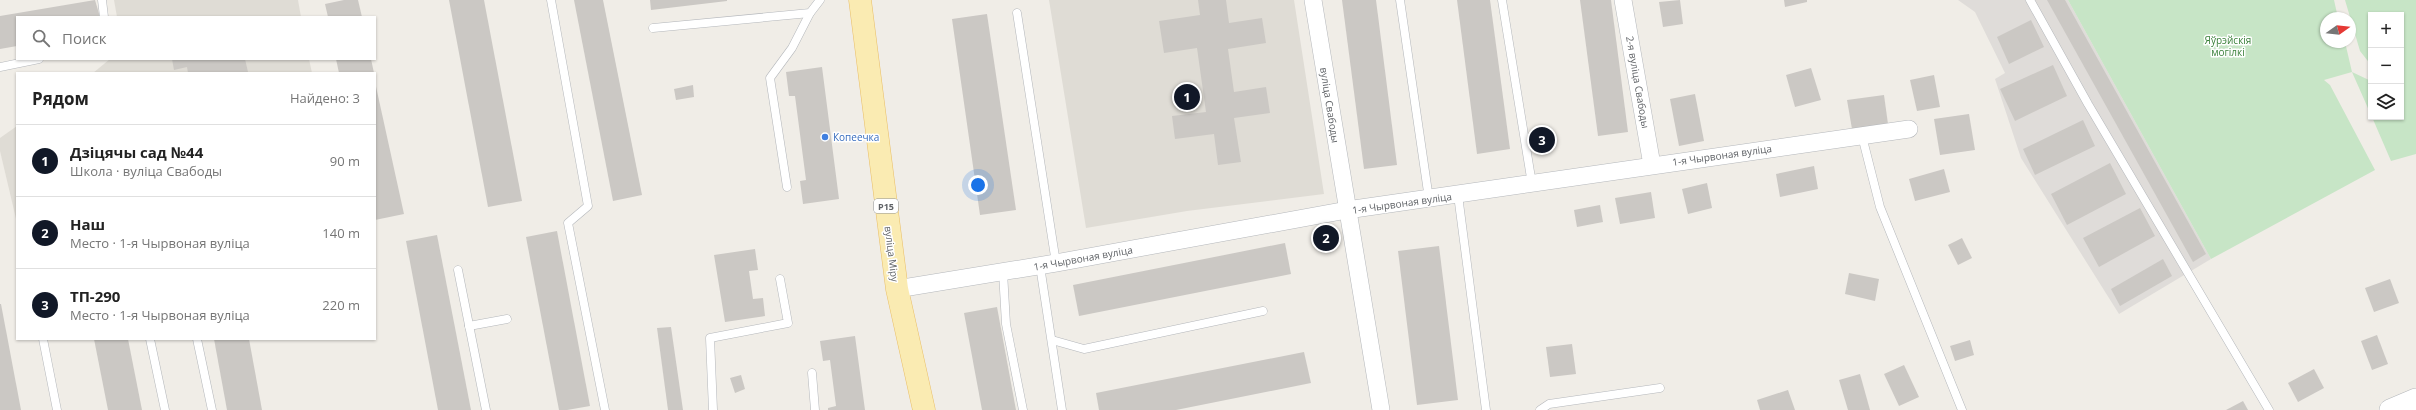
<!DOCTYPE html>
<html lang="ru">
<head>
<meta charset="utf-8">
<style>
	body { margin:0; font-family:"Open Sans",sans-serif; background:#f2f2f2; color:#222 }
	.controls { position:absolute; right:12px; top:12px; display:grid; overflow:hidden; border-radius:0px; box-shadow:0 1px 3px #0004 }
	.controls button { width:36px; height:36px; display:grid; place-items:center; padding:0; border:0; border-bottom:1px solid #e0e0e0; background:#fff; color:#222; font:20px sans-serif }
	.compass { position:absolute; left:2320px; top:12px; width:36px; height:36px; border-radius:50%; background:#fff; box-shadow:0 1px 3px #0004; rotate:75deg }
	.you { position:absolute; left:978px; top:185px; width:14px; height:14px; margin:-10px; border:3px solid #fff; border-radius:50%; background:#1a73e8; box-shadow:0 0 0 6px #1a73e833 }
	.badge { display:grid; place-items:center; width:26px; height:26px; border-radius:50%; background:#111827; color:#fff; font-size:13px; font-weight:700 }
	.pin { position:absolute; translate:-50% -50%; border:2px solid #fff; box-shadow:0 1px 4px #0006 }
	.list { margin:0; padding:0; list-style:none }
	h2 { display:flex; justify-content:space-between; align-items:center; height:52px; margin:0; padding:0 16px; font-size:17px }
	h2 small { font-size:13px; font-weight:400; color:#767676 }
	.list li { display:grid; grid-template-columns:26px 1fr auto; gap:12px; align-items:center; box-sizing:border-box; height:72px; padding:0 16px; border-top:1px solid #e0e0e0 }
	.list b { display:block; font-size:15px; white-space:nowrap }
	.list p { margin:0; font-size:13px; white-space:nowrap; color:#767676 }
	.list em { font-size:13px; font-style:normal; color:#767676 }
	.icon { flex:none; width:22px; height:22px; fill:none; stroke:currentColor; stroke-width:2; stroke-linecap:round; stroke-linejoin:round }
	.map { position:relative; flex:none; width:2416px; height:410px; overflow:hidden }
	.search { position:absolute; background:#fff; box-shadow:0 1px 3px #0004; left:16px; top:16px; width:360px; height:44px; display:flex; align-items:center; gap:10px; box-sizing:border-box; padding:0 14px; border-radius:0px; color:#767676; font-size:15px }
	.panel { position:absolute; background:#fff; box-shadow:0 1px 3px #0004; left:16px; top:72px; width:360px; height:268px; border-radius:0px }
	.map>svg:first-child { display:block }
	.industrial { fill:#dfdcd9 }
	.education { fill:#dfdcd5 }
	.green { fill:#c7e5c6 }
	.building { fill:#cbc8c4 }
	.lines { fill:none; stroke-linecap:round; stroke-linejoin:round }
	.service-casing { stroke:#b4b7bb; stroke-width:9 }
	.minor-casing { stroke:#b4b7bb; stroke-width:18 }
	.tertiary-casing { stroke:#b4b7bb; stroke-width:22 }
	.primary-casing { stroke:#e9be67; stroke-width:23 }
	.service { stroke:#fff; stroke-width:8 }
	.minor { stroke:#fff; stroke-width:17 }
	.tertiary { stroke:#fff; stroke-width:21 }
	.primary { stroke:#faebb2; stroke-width:22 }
	.shop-dot { fill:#3f7fe0; stroke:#fff; stroke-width:1.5 }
	.labels { text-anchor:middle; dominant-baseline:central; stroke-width:3; stroke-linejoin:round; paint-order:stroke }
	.shield { fill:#fff; stroke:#8f9194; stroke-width:1 }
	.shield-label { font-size:9px; font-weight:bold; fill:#5f6266 }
	.park-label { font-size:10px; fill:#3b813b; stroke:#fff }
	.street-label { font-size:10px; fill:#5f6266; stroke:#fff }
	.shop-label { font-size:10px; fill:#366cbe; stroke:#fff; text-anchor:start }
</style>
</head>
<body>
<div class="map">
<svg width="2416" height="410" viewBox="0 0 2416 410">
	<rect width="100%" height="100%" fill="#f0ede7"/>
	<path class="industrial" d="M1958,0H2068L2211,259L2119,314L2021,158L1995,79L2005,73L1975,12Z"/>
	<g class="education">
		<path d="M114,0H298L301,17H117Z"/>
		<path d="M1049,0H1294L1324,194L1187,211L1086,228Z"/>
		<path d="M110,59H309L312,73H93Z"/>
		<path d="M17,126V223L0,151V138Z"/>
	</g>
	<g class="green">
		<path d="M2068,0H2334L2338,18H2326V42H2345L2352,72L2371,81V115L2352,72L2324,80L2330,85L2375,170L2211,259Z"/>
		<path d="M2345,0H2416V154L2391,161L2372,117H2401V15H2371V65L2360,51Z"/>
	</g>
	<g class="building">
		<path d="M95,0L100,17H17V46L0,49V16Z"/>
		<path d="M344,0H358L362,17H328L325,4Z"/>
		<path d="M449,0H484L522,201L488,207Z"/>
		<path d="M574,0H603L642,195L613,201Z"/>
		<path d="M650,0H727V1L651,10Z"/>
		<path d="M1198,0H1226L1229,23L1262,18L1266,43L1228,49L1234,92L1266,87L1270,113L1234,118L1241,162L1218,165L1214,134L1175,139L1172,116L1206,112L1197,48L1164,53L1159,21L1200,15Z"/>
		<path d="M1342,0H1376L1397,165L1364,169Z"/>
		<path d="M1457,0H1490L1510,149L1477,154Z"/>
		<path d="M1580,0H1611L1628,132L1598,136Z"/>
		<path d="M1680,0L1683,24L1663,27L1659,2Z"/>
		<path d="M1784,0H1807V2L1785,7Z"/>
		<path d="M2047,0H2065L2206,254L2193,262Z"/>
		<path d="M987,14L1016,210L980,215L952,19Z"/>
		<path d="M2031,20L2044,47L2009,64L1997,37Z"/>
		<path d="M172,59H245L248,72L188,73L187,67L174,70Z"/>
		<path d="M336,59H371L374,73H339Z"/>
		<path d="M2053,65L2067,96L2015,121L2000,89Z"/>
		<path d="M822,67L839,199L803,204L800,181L806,180L795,96H789L786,72Z"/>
		<path d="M1811,68L1821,100L1795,107L1786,75Z"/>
		<path d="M1934,75L1940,107L1917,111L1910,80Z"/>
		<path d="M375,82L404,214L375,220Z"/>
		<path d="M693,85L694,97L676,100L674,89Z"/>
		<path d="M1695,94L1704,141L1679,146L1670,99Z"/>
		<path d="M1884,95L1888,124L1852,129L1847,100Z"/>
		<path d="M1969,114L1975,150L1940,155L1934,119Z"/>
		<path d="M2083,120L2095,146L2035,175L2023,149Z"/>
		<path d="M1548,128L1552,150L1536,152L1533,130Z"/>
		<path d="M2110,163L2126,194L2067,225L2051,194Z"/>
		<path d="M1814,166L1818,189L1780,197L1776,174Z"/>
		<path d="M1944,169L1950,192L1915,201L1909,179Z"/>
		<path d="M1707,183L1712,208L1688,214L1682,189Z"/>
		<path d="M1651,192L1655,218L1620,224L1615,198Z"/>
		<path d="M1600,205L1603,222L1577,227L1574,210Z"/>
		<path d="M2140,208L2155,236L2099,267L2083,238Z"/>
		<path d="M1334,228L1338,243L1319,248L1315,233Z"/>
		<path d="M557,231L590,406L567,410H559L526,237Z"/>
		<path d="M437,235L471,410H438L406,241Z"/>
		<path d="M1962,238L1972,258L1958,265L1948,245Z"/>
		<path d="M1285,243L1291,274L1079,316L1073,285Z"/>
		<path d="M1439,246L1458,400L1417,405L1398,251Z"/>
		<path d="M755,249L758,270L749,271L753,299L763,298L765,316L725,322L714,255Z"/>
		<path d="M2163,259L2172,276L2120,306L2111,289Z"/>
		<path d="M1849,273L1879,279L1875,301L1845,294Z"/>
		<path d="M2390,279L2399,303L2374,312L2365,288Z"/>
		<path d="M0,304H1L21,410H0Z"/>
		<path d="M997,307L1016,410H982L964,313Z"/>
		<path d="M671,327L683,410H668L657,328Z"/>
		<path d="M2377,335L2388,364L2372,370L2361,341Z"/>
		<path d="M855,336L865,410H828V408L836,406L830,360L823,361L820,341Z"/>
		<path d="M94,339H128L142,410H108Z"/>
		<path d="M214,339H249L262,410H227Z"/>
		<path d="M1970,340L1974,355L1955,361L1950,346Z"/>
		<path d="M1572,344L1576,374L1550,377L1546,347Z"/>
		<path d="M1304,352L1311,383L1176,410H1099L1096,393Z"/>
		<path d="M1904,365L1919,397L1899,406L1884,374Z"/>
		<path d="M2314,369L2324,388L2298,402L2288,383Z"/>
		<path d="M1860,374L1870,410H1848L1839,380Z"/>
		<path d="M741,375L745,389L735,393L730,378Z"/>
		<path d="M1788,390L1795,410H1760L1757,400Z"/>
		<path d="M2243,401L2248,410H2226Z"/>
	</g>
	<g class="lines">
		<defs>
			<g id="service">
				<path d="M102,0L104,17"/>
				<path d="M551,0L588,206L568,223L605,410"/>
				<path d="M1400,0L1429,199"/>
				<path d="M1502,0L1532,184"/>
				<path d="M2030,0L2088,104L2269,410"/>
				<path d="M1017,13L1056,263"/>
				<path d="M653,28L810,13L820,0"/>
				<path d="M0,67L39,59"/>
				<path d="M1862,136L1880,207L1962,410"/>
				<path d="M787,187L770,78L792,48L810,13"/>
				<path d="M1458,195L1486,410"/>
				<path d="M1040,266L1062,410"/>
				<path d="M458,270L486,410"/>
				<path d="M1003,272L1006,324L1023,410"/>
				<path d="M469,326L507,319"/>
				<path d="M43,339L57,410"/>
				<path d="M150,339L165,410"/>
				<path d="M197,339L212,410"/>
				<path d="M1052,340L1084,349L1263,311"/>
				<path d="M812,373L815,410"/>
				<path d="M713,410L710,338L788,323L780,279"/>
				<path d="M1540,410L1549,404L1660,388"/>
			</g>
			<g id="minor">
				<path d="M1313,0L1381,410"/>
				<path d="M1623,0L1652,165"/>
				<path d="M897,289L1056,263L1347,210L1909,129"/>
			</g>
			<path id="tertiary" d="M2390,410L2416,399"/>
			<path id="primary" d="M860,0L897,289L924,410"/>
		</defs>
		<use href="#service" class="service-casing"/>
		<use href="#minor" class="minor-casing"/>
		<use href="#tertiary" class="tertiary-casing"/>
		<use href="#primary" class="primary-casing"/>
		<use href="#service" class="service"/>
		<use href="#minor" class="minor"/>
		<use href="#tertiary" class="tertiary"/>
		<use href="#primary" class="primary"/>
	</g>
	<circle class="shop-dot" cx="825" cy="137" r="4"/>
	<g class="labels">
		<rect class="shield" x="874" y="199" width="24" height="14" rx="3"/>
		<g class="shield-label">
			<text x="886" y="206">Р15</text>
		</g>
		<g class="park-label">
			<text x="2228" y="40">Яўрэйскія<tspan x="2228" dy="12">могілкі</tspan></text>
		</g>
		<g class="street-label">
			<text transform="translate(1638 82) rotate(80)">2-я вуліца Свабоды</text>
			<text transform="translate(1330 105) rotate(81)">вуліца Свабоды</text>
			<text transform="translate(1722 155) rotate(-8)">1-я Чырвоная вуліца</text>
			<text transform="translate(1402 203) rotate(-8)">1-я Чырвоная вуліца</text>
			<text transform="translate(892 254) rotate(83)">вуліца Міру</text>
			<text transform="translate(1083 258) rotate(-10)">1-я Чырвоная вуліца</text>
		</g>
		<g class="shop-label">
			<text x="833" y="137">Копеечка</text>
		</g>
	</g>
</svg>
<div class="controls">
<button>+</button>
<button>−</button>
<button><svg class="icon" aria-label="layers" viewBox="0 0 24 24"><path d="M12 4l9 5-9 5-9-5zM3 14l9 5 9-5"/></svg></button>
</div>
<svg class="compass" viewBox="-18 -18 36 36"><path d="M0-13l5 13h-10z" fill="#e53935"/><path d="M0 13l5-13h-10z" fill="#767676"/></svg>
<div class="you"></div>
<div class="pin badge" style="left:1187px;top:97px">1</div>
<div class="pin badge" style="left:1326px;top:238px">2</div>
<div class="pin badge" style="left:1542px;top:140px">3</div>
<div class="search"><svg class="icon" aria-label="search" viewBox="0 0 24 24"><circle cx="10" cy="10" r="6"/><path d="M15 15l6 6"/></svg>Поиск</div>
<section class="panel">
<h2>Рядом<small>Найдено: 3</small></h2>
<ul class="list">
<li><span class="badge">1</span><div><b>Дзіцячы сад №44</b><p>Школа · вуліца Свабоды</p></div><em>90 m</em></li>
<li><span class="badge">2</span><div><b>Наш</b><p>Место · 1-я Чырвоная вуліца</p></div><em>140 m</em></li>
<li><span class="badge">3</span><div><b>ТП-290</b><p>Место · 1-я Чырвоная вуліца</p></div><em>220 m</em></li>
</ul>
</section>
</div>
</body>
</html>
